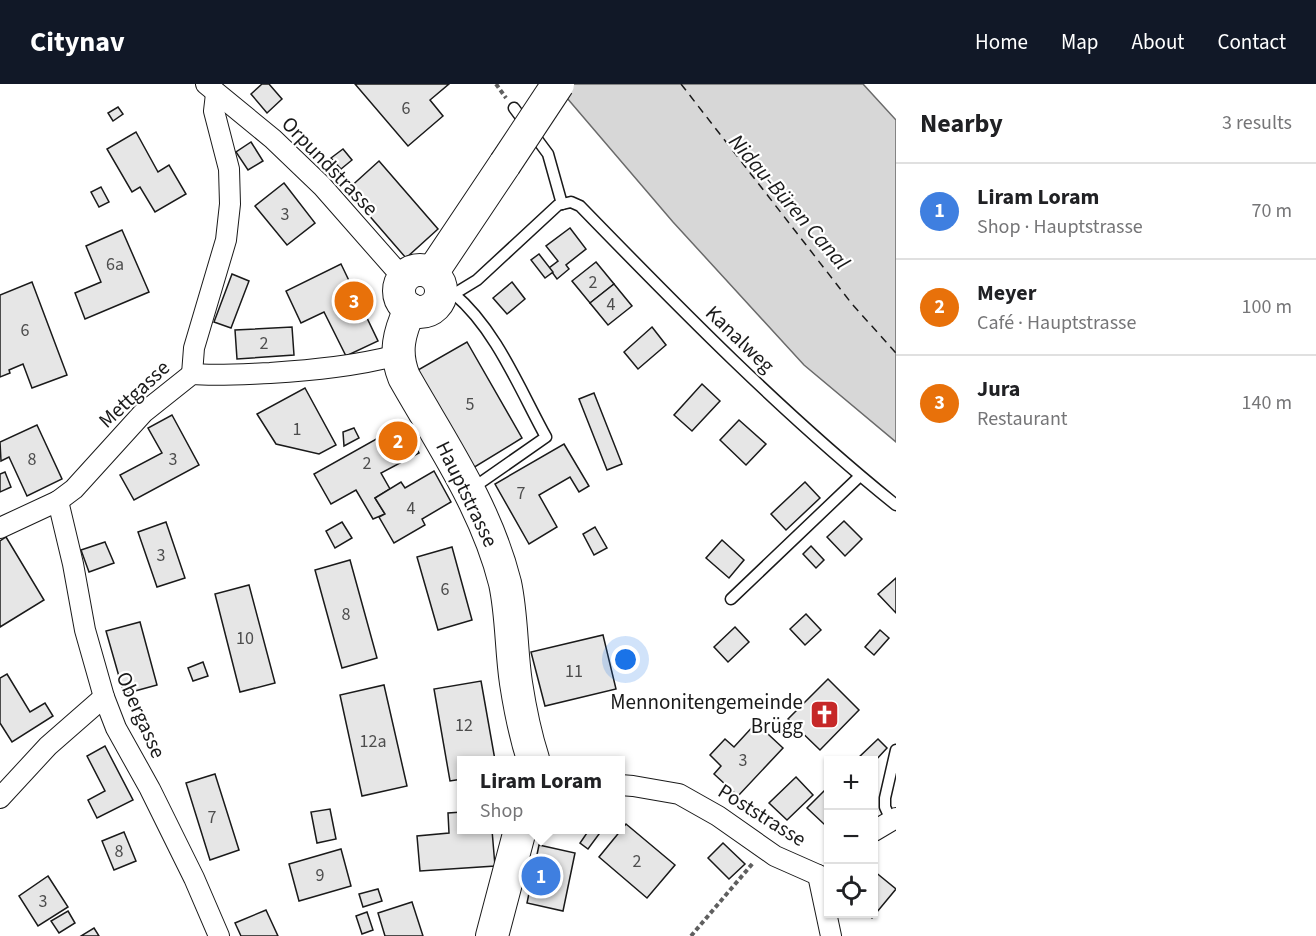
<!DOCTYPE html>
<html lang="en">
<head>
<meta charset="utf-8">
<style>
	body { margin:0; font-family:"Source Sans 3",sans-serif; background:#f6f6f6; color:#202124 }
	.controls { position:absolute; right:18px; bottom:18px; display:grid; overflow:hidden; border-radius:0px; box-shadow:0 2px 4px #0004 }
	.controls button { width:54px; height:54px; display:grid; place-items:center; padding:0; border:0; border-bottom:2px solid #e0e0e0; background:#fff; color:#202124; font:30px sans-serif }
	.you { position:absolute; left:626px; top:576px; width:21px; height:21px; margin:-15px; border:4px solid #fff; border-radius:50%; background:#1a73e8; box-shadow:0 0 0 9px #1a73e833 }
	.badge { display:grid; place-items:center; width:39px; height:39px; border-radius:50%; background:#111827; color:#fff; font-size:20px; font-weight:700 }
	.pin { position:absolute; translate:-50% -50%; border:3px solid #fff; box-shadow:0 2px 6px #0006 }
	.popup { position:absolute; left:457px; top:672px; width:168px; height:78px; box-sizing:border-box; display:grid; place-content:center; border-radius:0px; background:#fff; filter:drop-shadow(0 2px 4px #0005); font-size:20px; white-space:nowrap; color:#757577 }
	.popup b { font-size:22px; color:#202124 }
	.popup::after { content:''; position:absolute; left:50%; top:100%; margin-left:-12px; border:12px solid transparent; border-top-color:#fff }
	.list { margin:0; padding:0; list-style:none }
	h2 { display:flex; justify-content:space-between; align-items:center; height:78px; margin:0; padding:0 24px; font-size:26px }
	h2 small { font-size:20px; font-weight:400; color:#757577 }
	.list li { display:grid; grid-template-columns:39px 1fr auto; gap:18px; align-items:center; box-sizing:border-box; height:96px; padding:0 24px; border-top:2px solid #e0e0e0 }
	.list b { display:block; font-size:22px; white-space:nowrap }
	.list p { margin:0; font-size:20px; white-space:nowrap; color:#757577 }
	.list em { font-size:20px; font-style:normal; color:#757577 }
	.icon { flex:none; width:33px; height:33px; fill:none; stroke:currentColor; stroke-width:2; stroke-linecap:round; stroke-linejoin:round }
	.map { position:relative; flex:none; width:896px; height:852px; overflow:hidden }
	header { display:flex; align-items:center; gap:36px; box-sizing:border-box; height:84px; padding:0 30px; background:#111827; color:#fff }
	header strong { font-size:28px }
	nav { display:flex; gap:33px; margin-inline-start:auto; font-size:21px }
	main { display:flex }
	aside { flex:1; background:#fff }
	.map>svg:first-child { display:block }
	.water { fill:#d7d7d7; stroke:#6a6a6a; stroke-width:1.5 }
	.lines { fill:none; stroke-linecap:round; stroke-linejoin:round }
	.ferry { stroke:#1a1a1a; stroke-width:1.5; stroke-dasharray:8 6; stroke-linecap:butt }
	.building { fill:#e6e6e6; stroke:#1a1a1a; stroke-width:1.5 }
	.service-casing { stroke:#1a1a1a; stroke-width:13 }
	.minor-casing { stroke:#1a1a1a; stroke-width:22 }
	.primary-casing { stroke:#1a1a1a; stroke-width:34 }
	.path { stroke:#5f5f5f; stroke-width:4; stroke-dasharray:4.5 3; stroke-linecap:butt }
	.service { stroke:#fff; stroke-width:10 }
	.minor { stroke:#fff; stroke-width:20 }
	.primary { stroke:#fff; stroke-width:32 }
	.primary-bridge-casing { stroke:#1a1a1a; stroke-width:34; stroke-linecap:butt }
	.primary-bridge { stroke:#fff; stroke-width:32 }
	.labels { text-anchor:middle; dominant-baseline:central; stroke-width:4.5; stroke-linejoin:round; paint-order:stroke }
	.number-label { font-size:18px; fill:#4d4d4d }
	.street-label { font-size:21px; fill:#1a1a1a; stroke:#fff }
	.poi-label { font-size:21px; fill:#1a1a1a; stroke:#fff; text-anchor:end }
	.water-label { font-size:22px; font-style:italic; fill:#1a1a1a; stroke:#fff }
</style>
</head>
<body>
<header>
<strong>Citynav</strong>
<nav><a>Home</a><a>Map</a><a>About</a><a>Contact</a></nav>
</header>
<main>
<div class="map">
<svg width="896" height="852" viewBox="0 0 896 852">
	<rect width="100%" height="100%" fill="#fff"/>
	<path class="water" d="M555,0H863L896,36V358L804,281L673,138Z"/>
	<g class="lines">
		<path class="ferry" d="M681,0L852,220L896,269"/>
	</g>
	<g class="building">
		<path d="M262,0H269L282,15L267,29L251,10Z"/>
		<path d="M355,0H449L430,16L443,32L408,62Z"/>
		<path d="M118,23L123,30L113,37L108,29Z"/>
		<path d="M136,48L158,88L169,81L186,110L155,128L140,103L132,108L107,65Z"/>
		<path d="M251,58L263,77L248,86L236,68Z"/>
		<path d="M343,65L352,76L341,85L331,74Z"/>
		<path d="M379,77L438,145L406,174L347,106Z"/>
		<path d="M284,99L315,139L287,161L255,122Z"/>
		<path d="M101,103L109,118L99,123L91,108Z"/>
		<path d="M570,144L586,165L566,181L569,185L557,195L549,184L558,177L546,162Z"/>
		<path d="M122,146L149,208L85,235L75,209L101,198L86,162Z"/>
		<path d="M539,170L553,188L545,194L531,176Z"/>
		<path d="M596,178L614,200L590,219L572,197Z"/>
		<path d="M341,180L378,257L346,272L324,228L301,239L286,207Z"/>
		<path d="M232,190L249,197L231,244L214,238Z"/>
		<path d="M32,198L67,291L32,304L23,280L9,286L10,289L0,293V211Z"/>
		<path d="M512,198L525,215L507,230L493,214Z"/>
		<path d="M614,200L632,222L608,241L590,219Z"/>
		<path d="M292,243L294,271L237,275L235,246Z"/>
		<path d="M652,243L666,261L638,285L624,268Z"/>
		<path d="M467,258L522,354L473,384L418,286Z"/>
		<path d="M702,300L720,317L692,347L674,331Z"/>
		<path d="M305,304L336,361L319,370L276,360L257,330Z"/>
		<path d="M594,309L622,380L607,386L579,315Z"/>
		<path d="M172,331L199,381L134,416L120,391L162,369L148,344Z"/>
		<path d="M739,336L766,360L746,381L720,356Z"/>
		<path d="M403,340L419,369L381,389L390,405L375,414L385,430L373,435L356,406L331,420L314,390Z"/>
		<path d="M37,341L62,395L27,412L9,373L1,377L0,358Z"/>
		<path d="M354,344L359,354L344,362L343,348Z"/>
		<path d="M564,360L589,402L579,408L570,393L539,411L557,443L529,460L495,400Z"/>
		<path d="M434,387L451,418L422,435L425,441L394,459L379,433L385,430L375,414L401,398L405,404Z"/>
		<path d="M5,388L11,403L0,408V390Z"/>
		<path d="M805,398L820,414L786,446L771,430Z"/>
		<path d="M844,437L862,455L845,472L827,453Z"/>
		<path d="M166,438L185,494L157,503L138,448Z"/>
		<path d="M342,438L352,454L335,464L326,447Z"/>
		<path d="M595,443L607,464L594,471L583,450Z"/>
		<path d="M6,453L44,516L0,543V457Z"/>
		<path d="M722,456L744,476L729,494L706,474Z"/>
		<path d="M105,458L114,479L89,488L81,466Z"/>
		<path d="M811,462L824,476L816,484L803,470Z"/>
		<path d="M452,463L472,536L438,546L417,473Z"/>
		<path d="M350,476L377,574L342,584L315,486Z"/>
		<path d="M896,494V529L878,510Z"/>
		<path d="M249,501L275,599L240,608L215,510Z"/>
		<path d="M806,530L821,546L805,561L790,545Z"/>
		<path d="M140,538L157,601L124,610L106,547Z"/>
		<path d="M735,543L749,558L728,578L714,563Z"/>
		<path d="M880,546L889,554L874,571L865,563Z"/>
		<path d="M603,551L616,605L545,622L531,568Z"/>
		<path d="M203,578L208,592L193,597L188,584Z"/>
		<path d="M7,590L30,628L45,619L53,632L12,658L0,639V594Z"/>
		<path d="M828,595L859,626L820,666L788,635Z"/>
		<path d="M481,597L495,676H462V695L450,697L434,605Z"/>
		<path d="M384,601L407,702L362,712L340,611Z"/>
		<path d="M756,639L783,664L738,712L714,690L721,682L710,671L725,655L734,663Z"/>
		<path d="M878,655L887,664L874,678L856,676Z"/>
		<path d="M105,662L133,716L97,734L88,716L105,707L87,672Z"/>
		<path d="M215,690L239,766L210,776L186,699Z"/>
		<path d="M796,693L813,711L787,736L769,719Z"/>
		<path d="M828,703V737L825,741L807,724Z"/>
		<path d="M330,725L336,755L317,759L311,728Z"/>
		<path d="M462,728V746H492L495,782L420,787L417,752L449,749L448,729Z"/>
		<path d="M626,740L675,781L647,814L599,773Z"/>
		<path d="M589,746H602L588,765L580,759Z"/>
		<path d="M124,748L136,777L114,786L102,757Z"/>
		<path d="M723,759L745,780L729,795L708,774Z"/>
		<path d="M539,761L575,769L563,827L527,819Z"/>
		<path d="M341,765L351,802L299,817L289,780Z"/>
		<path d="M874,787L896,805L872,834L867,830H874Z"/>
		<path d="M48,792L68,823L38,842L19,812Z"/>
		<path d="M378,805L382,817L363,823L359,810Z"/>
		<path d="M412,818L423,852H385L378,829Z"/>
		<path d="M266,826L278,852H241L235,839Z"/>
		<path d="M68,827L75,839L59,849L51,837Z"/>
		<path d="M367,828L373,846L362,850L356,832Z"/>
		<path d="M94,844L99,852H81Z"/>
	</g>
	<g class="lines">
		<defs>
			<g id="service">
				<path d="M514,24L548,70L562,120"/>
				<path d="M441,210H454L477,196L558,121L571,118L580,122C681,226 783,330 896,421"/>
				<path d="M454,210C496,245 520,306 546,353L470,406"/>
				<path d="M731,515L860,392"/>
				<path d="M891,736L885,723V714L896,666"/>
			</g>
			<g id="minor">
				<path d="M206,0L273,55L322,102L403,194"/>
				<path d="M192,290L194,264L226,156L230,120L229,85L214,27L216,10"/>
				<path d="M58,417L73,480L85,546L104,613L116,644L150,705L194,794L219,852"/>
				<path d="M0,444L58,417L74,405L143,329L192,290C218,292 244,290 270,289C314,286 356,282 398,271"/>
				<path d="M620,701L633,702L679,710L718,732L775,772L818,791"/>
				<path d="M0,714L48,662L104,613"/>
				<path d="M874,747L896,734"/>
				<path d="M818,791L831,852"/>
			</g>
			<g id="primary">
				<circle cx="420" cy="207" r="21"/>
				<path d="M432,189L505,80"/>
				<path d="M410,225C399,249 394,268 404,293C442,360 486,423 505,499C512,531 511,566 516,599C520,625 525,650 533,675"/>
				<path d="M492,852L520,746"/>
			</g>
		</defs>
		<use href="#service" class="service-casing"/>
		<use href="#minor" class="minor-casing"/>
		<use href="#primary" class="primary-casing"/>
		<g class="path">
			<path d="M496,0L506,14"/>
			<path d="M691,852L753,779"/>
		</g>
		<use href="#service" class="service"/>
		<use href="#minor" class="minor"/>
		<use href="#primary" class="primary"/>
		<defs>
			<path id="primary-bridge" d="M505,80L558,0"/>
		</defs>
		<use href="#primary-bridge" class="primary-bridge-casing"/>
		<use href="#primary-bridge" class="primary-bridge"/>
	</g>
	<defs>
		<symbol id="church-square" viewBox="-11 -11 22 22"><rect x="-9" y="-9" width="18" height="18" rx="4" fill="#c62828" stroke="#fff"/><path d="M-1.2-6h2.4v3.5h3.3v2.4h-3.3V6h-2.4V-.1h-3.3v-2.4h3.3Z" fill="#fff"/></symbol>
	</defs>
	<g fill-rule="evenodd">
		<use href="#church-square" x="808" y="614" width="33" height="33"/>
	</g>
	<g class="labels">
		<g class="number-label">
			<text x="406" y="24">6</text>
			<text x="285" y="130">3</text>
			<text x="115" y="180">6a</text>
			<text x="593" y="198">2</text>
			<text x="611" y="220">4</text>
			<text x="25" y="246">6</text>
			<text x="264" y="259">2</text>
			<text x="470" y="320">5</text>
			<text x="297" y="345">1</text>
			<text x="32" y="375">8</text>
			<text x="173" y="375">3</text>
			<text x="367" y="379">2</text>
			<text x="521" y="409">7</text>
			<text x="411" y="424">4</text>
			<text x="161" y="471">3</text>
			<text x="445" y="505">6</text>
			<text x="346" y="530">8</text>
			<text x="245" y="554">10</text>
			<text x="574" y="587">11</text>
			<text x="464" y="641">12</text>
			<text x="373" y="657">12a</text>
			<text x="743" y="676">3</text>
			<text x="212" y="733">7</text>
			<text x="119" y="767">8</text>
			<text x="637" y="777">2</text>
			<text x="320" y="791">9</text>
			<text x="43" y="817">3</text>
		</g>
		<g class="street-label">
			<text transform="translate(330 82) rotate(46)">Orpundstrasse</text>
			<text transform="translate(740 255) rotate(44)">Kanalweg</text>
			<text transform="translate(134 310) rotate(-43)">Mettgasse</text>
			<text transform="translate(467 410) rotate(64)">Hauptstrasse</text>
			<text transform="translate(141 631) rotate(66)">Obergasse</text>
			<text transform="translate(762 731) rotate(32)">Poststrasse</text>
		</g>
		<g class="poi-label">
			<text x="803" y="618">Mennonitengemeinde<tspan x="803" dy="24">Brügg</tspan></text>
		</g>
		<g class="water-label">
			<text transform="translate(789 118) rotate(49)">Nidau-Büren Canal</text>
		</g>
	</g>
</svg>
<div class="controls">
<button>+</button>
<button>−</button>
<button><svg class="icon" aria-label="locate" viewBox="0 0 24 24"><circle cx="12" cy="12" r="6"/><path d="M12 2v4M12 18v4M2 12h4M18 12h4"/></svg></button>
</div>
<div class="you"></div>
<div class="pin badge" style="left:541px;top:792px;background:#3f7fe0">1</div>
<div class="popup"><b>Liram Loram</b>Shop</div>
<div class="pin badge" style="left:398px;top:357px;background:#e8710a">2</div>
<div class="pin badge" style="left:354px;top:217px;background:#e8710a">3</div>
</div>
<aside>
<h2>Nearby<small>3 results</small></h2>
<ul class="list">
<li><span class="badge" style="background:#3f7fe0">1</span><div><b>Liram Loram</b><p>Shop · Hauptstrasse</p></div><em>70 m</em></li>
<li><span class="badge" style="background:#e8710a">2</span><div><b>Meyer</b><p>Café · Hauptstrasse</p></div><em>100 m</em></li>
<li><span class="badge" style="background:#e8710a">3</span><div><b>Jura</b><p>Restaurant</p></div><em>140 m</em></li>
</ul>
</aside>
</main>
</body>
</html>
